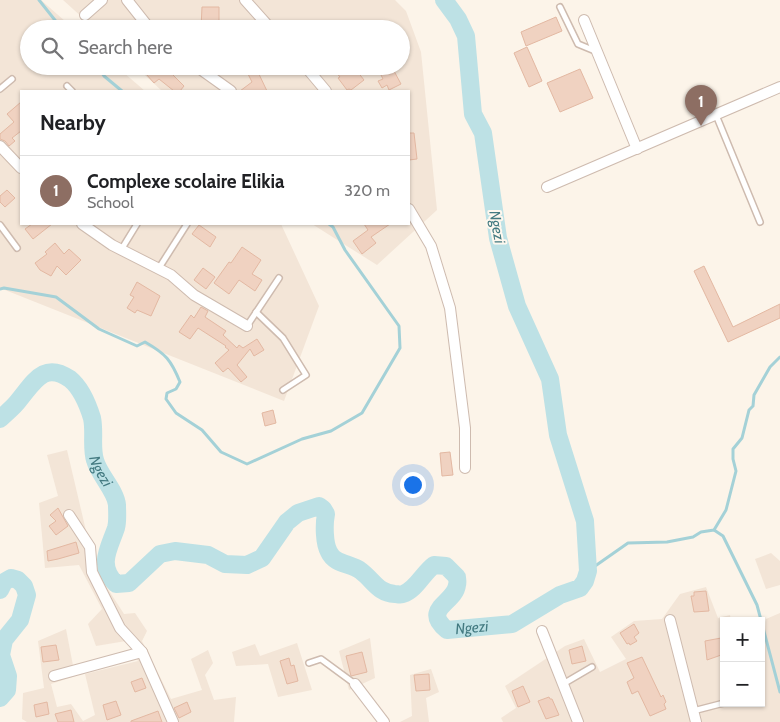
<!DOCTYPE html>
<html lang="en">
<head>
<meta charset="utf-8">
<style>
	body { margin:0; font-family:Cabin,sans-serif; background:#f6f6f6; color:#202124 }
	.controls { position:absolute; right:15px; bottom:15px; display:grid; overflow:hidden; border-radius:0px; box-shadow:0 1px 4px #0004 }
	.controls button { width:45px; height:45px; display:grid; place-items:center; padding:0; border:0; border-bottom:1px solid #e0e0e0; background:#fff; color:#202124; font:25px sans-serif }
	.you { position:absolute; left:412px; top:484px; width:18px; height:18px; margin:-12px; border:4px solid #fff; border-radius:50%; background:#1a73e8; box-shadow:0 0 0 8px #1a73e833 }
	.badge { display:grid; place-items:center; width:32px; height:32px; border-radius:50%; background:#e16c52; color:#fff; font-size:16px; font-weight:700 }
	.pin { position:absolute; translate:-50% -41px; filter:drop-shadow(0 1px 2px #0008) }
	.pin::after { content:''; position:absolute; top:26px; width:18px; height:15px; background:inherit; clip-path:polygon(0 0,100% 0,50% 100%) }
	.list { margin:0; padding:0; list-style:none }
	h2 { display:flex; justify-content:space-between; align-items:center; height:65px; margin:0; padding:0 20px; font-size:21px }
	h2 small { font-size:16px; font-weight:400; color:#757577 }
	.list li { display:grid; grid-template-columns:32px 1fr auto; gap:15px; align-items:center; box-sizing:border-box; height:70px; padding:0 20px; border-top:1px solid #e0e0e0 }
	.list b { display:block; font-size:19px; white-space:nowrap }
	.list p { margin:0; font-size:16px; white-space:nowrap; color:#757577 }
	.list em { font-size:16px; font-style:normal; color:#757577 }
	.icon { flex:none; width:28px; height:28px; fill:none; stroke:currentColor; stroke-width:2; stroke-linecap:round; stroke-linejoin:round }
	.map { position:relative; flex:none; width:780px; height:722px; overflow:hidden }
	.search { position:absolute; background:#fff; box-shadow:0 1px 4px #0004; left:20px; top:20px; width:390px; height:55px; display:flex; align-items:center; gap:12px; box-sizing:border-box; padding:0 18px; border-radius:28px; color:#757577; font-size:19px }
	.panel { position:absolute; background:#fff; box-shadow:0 1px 4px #0004; left:20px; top:90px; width:390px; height:135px; border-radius:0px }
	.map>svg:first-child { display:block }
	.residential { fill:#f3e5d7 }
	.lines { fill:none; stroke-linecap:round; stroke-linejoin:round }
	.stream { stroke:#a4d1d7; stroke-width:3 }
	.river { stroke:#bde1e5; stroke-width:18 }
	.building { fill:#f0d2c1; stroke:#e3b8a2 }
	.lane-casing { stroke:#cebbaf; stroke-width:8 }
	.street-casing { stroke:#cebbaf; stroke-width:12 }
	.lane { stroke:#fff; stroke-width:5 }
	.street { stroke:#fff; stroke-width:10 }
	.labels { text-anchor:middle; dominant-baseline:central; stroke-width:4; stroke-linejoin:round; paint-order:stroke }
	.water-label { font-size:15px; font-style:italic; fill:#437a81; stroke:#fef8ef }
</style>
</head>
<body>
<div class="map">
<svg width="780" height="722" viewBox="0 0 780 722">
	<rect width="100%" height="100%" fill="#fcf4e9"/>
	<g class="residential">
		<path d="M0,0H41L74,29H29V66H116L145,91H21V224H281L319,306L284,401L0,288Z"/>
		<path d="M63,0H395L406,11L421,52L437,210L377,265L312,224H409V91H162L135,66H401V29H95Z"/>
		<path d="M67,450L95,569L124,614L135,613L147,631L142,641L171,699L202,690L191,659L208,650L213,663L205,675L214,700L236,697L234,722H27L22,719L23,693L44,688L38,641L66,629L75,676L51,684L57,707L71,704L83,721L95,715L85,674L138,661L126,641L96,646L88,624L102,609L79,565L45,568L39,503L58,496L47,455Z"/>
		<path d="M771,553L780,561V585L766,589L755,559Z"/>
		<path d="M706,587L718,618L730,615L731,621H724V703H761V641L764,640L766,619L780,613V722H503L501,718L516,708L505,686L565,646L584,639L600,672L626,659L611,637L634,621L662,619L680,594Z"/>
		<path d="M370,638L375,678L349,690L339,651Z"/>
		<path d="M297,643L312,690L278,697L268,664L236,666L232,652L255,644L260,656Z"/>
		<path d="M431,669L439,692L426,698L429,722H400L412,716L410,675Z"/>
	</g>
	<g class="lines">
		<g class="stream">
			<path d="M39,0L62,29"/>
			<path d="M97,66L104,76L122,91"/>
			<path d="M0,289L4,288L56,297L99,329L137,346L145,342C166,354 171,360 180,382L176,389L167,393L166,399L176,413L202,430L221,452L247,464L302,439L331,431L362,413L400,348L399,326L345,250L333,227L329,224"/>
			<path d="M714,530L723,536L757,605L780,692"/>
			<path d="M588,571L628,543L667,542L693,537L701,532L714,530L726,510L736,471L733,459V449L742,438L749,410L753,406L754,395L770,367L780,357"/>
		</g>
		<g class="river">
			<path id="s1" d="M0,419C6,413 14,407 19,400C34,382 44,361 70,379C81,388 88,405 92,418C95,432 91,447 95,460C99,475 116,491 117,505C117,512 118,521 116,528C109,549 97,565 116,584L129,583L160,554L175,551L208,555L225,564L247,565L262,558L287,522L298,513L319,506L323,509L326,514C324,524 324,543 329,552C335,565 351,563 361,571C374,581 378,593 395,594C397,594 401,595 403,594C416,590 423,573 434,565L446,566L457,577C457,579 458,582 457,585C455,603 421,609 447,630L512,624L560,595L580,588L585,581L588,571L585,521L558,435L550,379L517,306L498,238L483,133L473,114L466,36L458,19L444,0"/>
			<path d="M0,590L4,582L11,578L18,580L24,586L27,595L20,620L4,640L1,655L8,676L7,690L0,698"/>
		</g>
	</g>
	<g class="building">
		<path d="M202,7H219V29L201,28Z"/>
		<path d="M556,17L562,31L526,46L521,32Z"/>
		<path d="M527,47L542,81L529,87L514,53Z"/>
		<path d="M154,66H164L184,86L180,91H174L159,79L154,83L146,74Z"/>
		<path d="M341,66H363L357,71L364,80L351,90L349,89L347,90L338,78L340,77L335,71Z"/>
		<path d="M387,67L390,73L394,71L401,84L389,90L387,85L382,88L378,81L383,79L379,71Z"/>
		<path d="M580,69L593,98L560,112L547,83Z"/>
		<path d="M257,70L267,91H240L252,82L248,74Z"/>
		<path d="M21,102V131L12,138L15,141L9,146L5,141L0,139V134L14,122L7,114Z"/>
		<path d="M409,133H414L417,159L409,160Z"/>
		<path d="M7,190L15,198L5,207L0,202V196Z"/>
		<path d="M32,224H52L33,239L25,229Z"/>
		<path d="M364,224H390L371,237L376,243L362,254L353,241L368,230Z"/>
		<path d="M199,225L216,237L210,247L192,234Z"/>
		<path d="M55,243L64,254L69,249L81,260L66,275L57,266L51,276L40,270L35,263L47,254L45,252Z"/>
		<path d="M242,247L261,260L252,274L262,280L255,291L239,280L229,294L214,283L229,262L231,263Z"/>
		<path d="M704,266L733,327L780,304V318L728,342L694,271Z"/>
		<path d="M203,268L215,277L206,289L194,280Z"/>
		<path d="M137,282L160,296L151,316L137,310L135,313L127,308L134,297L130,295Z"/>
		<path d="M201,307L208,311L205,317L226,331L223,335L237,348L239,345L243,348L257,339L264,350L254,356L250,349L237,365L247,377L241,382L228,368L223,372L215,363L229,350L225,347L226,346L198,328L190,339L179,332L191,315L194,318Z"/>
		<path d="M273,410L276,423L265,426L262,413Z"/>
		<path d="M450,452L453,475L442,476L440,453Z"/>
		<path d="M58,508L68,526L56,535L49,526L56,521L50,515Z"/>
		<path d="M76,542L79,553L58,559L48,561L47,551Z"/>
		<path d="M706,591L709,611L694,612L691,596H694V592Z"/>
		<path d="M634,624L639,633L634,637L637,641L630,645L629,643L627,644L620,633Z"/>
		<path d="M721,638L724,654L707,660L705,641Z"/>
		<path d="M56,645L59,660L43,662L41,647Z"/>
		<path d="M582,646L586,661L572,664L569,650Z"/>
		<path d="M362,652L367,672L351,676L346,656Z"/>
		<path d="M642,657L661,697L663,695L666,702L664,704L666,709L650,716L638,691L632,694L627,682L634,678L627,663Z"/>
		<path d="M289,658L291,666L294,665L298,681L287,684L280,661Z"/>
		<path d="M429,674L430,690L416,691L414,675Z"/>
		<path d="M142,678L146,688L135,692L131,682Z"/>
		<path d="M523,686L530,702L518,707L512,691Z"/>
		<path d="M549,697L550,699H552L559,715L546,719L538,701Z"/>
		<path d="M116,701L121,715L107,720L103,705Z"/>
		<path d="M47,702L49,714L36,717L34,705Z"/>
		<path d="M187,702L191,712L179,718L174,708Z"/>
		<path d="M71,710L74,722H58L55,714Z"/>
		<path d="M158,711L162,722H131V721Z"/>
	</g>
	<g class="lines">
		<defs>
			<g id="lane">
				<path d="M560,7L578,44L595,51"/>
				<path d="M367,66L368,68"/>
				<path d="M309,71L317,66"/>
				<path d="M67,86L72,91"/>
				<path d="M0,89L12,79"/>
				<path d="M716,115L760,222"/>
				<path d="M0,225L17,248"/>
				<path d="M121,250L137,224"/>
				<path d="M159,268L187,224"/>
				<path d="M256,312L283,338L306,375L283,390"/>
				<path d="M247,326L279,278"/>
				<path d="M309,663L321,659L355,684"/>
				<path d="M563,684L592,667"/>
				<path d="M693,711L724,703"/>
			</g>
			<g id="street">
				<path d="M127,0L150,29"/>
				<path d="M245,0L271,29"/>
				<path d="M85,15L102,0"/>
				<path d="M584,20L637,149"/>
				<path d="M196,66L231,91"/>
				<path d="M305,66L326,91"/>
				<path d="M0,146L21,168"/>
				<path d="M547,187L780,87"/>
				<path d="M409,209L431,246L450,308L465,428V468"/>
				<path d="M82,224L112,245L171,275L194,295L247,326"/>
				<path d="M69,515L90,547L92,572L120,628L142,652L173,722"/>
				<path d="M670,620L696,722"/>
				<path d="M542,631L578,722"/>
				<path d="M54,676L142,652"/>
				<path d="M355,684L384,722"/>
			</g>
		</defs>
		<use href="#lane" class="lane-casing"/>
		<use href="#street" class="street-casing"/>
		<use href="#lane" class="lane"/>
		<use href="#street" class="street"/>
	</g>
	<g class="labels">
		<g class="water-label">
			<text transform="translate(497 227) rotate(80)">Ngezi</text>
			<text stroke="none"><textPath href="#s1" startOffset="191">Ngezi</textPath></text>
			<text stroke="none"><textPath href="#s1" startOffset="851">Ngezi</textPath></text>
		</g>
	</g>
</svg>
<div class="controls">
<button>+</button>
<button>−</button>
</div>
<div class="you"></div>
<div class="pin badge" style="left:701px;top:126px;background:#8d6e63">1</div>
<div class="search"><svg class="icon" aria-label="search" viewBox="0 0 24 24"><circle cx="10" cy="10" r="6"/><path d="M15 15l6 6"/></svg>Search here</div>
<section class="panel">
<h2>Nearby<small></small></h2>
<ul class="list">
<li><span class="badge" style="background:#8d6e63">1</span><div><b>Complexe scolaire Elikia</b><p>School</p></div><em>320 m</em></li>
</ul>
</section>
</div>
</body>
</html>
